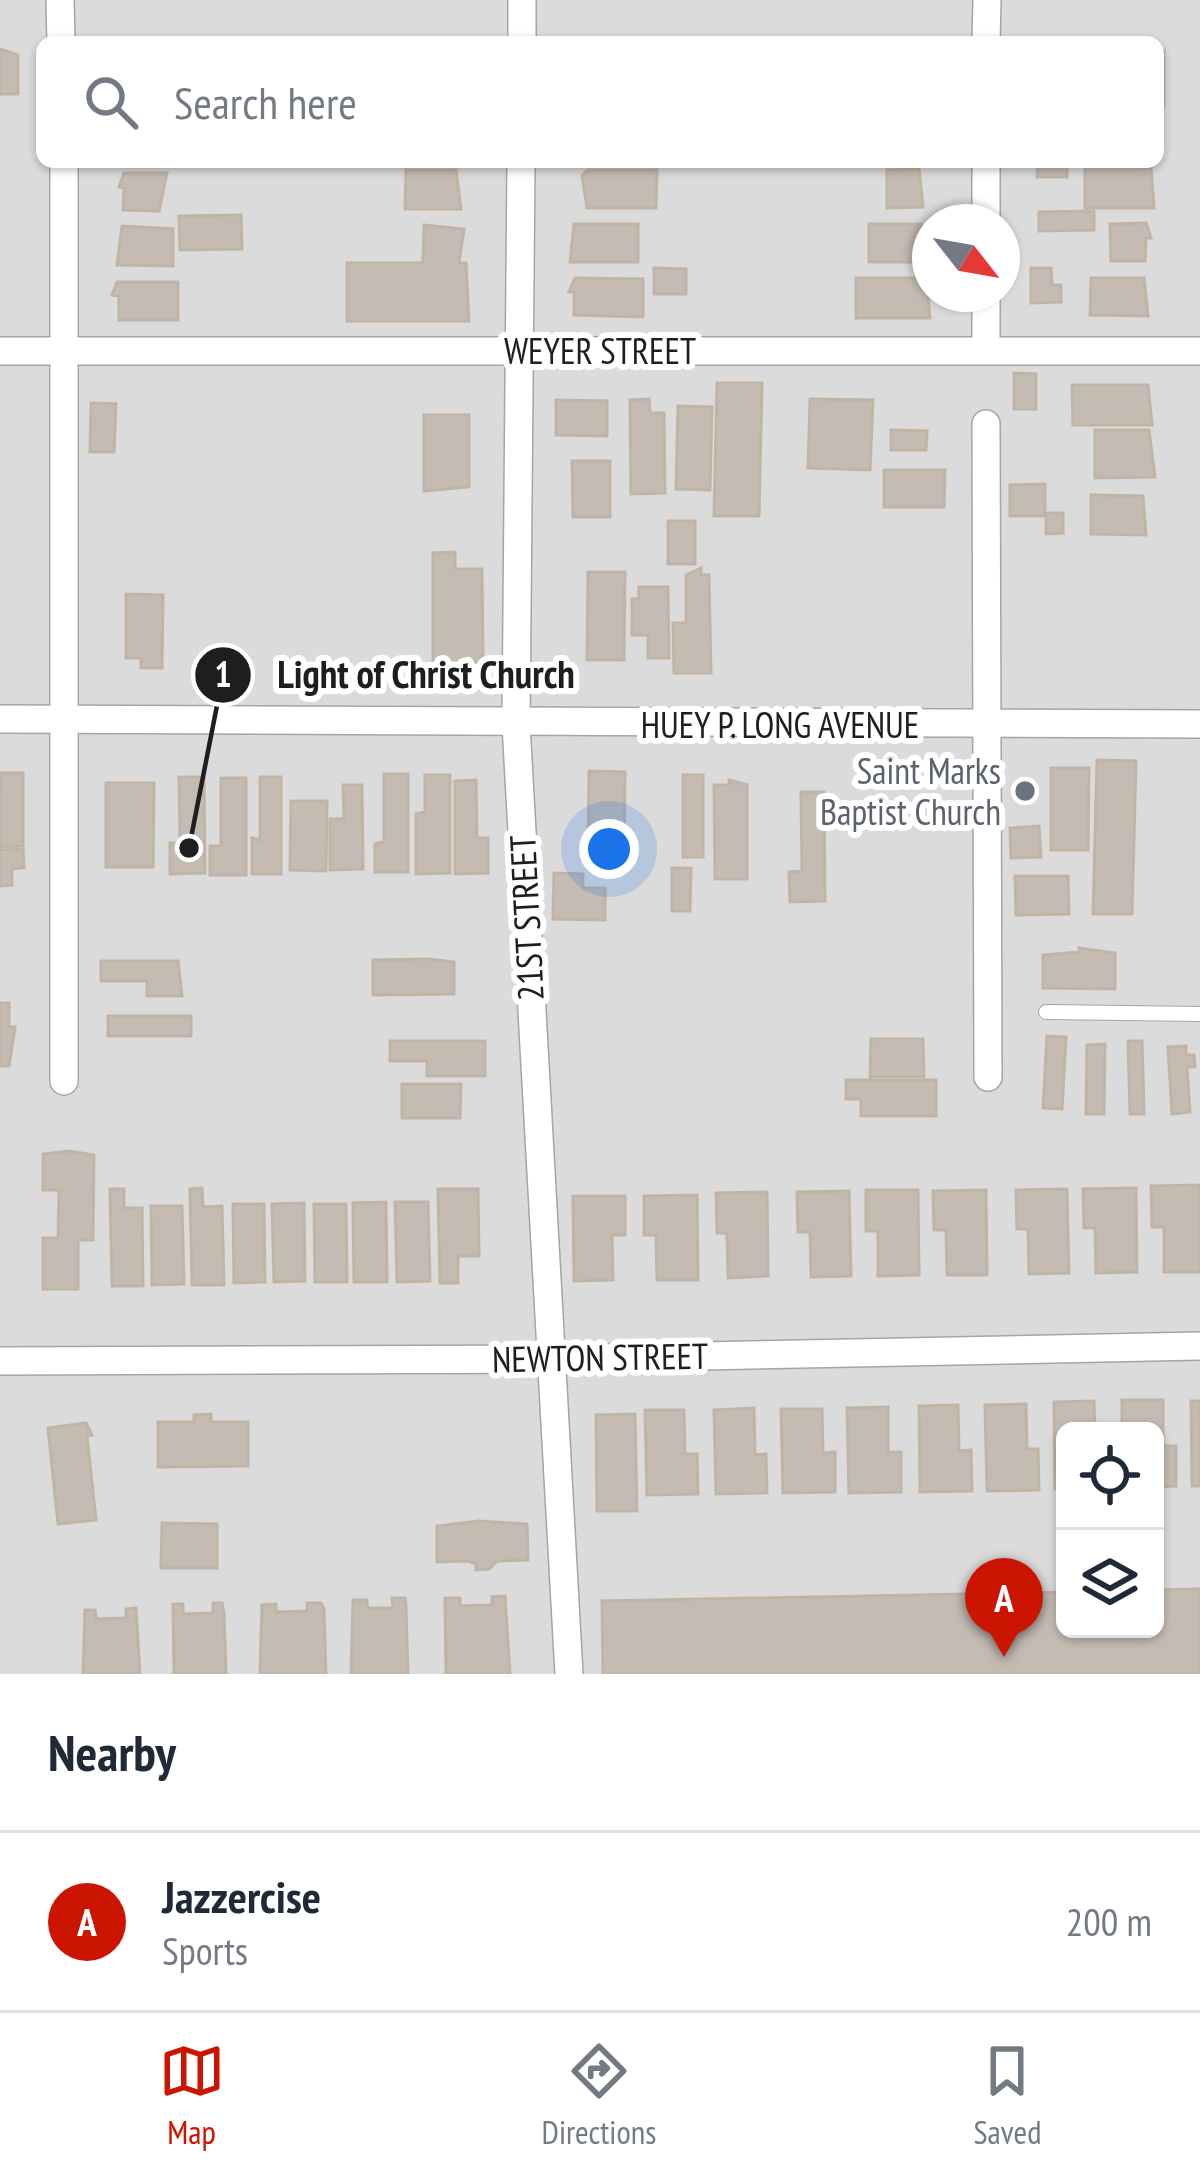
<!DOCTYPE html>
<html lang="en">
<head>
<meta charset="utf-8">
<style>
	body { margin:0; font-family:"PT Sans Narrow",sans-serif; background:#f2f2f3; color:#1f2937 }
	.controls { position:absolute; right:36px; bottom:36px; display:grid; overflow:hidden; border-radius:18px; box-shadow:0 3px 9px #0004 }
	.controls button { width:108px; height:108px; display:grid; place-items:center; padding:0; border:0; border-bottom:3px solid #e0e1e3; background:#fff; color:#1f2937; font:60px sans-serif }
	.compass { position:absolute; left:912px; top:204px; width:108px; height:108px; border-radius:50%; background:#fff; box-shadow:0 3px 9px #0004; rotate:121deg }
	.you { position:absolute; left:609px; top:849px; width:42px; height:42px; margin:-30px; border:9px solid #fff; border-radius:50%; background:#1a73e8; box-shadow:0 0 0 18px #1a73e833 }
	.badge { display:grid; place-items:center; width:78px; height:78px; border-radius:50%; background:#cb1500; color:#fff; font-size:39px; font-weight:700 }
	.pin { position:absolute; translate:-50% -99px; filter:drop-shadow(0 3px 6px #0008) }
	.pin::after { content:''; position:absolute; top:63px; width:42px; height:36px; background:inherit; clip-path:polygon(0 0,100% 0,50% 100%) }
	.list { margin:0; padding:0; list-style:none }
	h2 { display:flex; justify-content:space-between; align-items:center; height:156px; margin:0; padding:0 48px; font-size:51px }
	h2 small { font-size:39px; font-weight:400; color:#747a83 }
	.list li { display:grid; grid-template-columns:78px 1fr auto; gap:36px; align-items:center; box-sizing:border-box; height:180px; padding:0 48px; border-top:3px solid #e0e1e3 }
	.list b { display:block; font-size:45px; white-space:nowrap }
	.list p { margin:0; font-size:39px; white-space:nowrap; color:#747a83 }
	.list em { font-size:39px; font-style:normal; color:#747a83 }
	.icon { flex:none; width:66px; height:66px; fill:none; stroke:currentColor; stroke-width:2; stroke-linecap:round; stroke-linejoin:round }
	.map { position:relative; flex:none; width:1200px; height:1674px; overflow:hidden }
	.search { position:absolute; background:#fff; box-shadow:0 3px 9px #0004; left:36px; right:36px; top:36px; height:132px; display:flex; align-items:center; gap:30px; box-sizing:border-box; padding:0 42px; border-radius:18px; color:#747a83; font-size:45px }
	.sheet { height:336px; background:#fff }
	nav { display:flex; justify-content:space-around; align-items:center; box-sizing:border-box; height:168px; border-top:3px solid #e0e1e3; background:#fff; font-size:33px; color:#747a83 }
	nav a { display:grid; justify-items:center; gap:6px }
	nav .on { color:#cb1500 }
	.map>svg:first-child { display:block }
	.residential { fill:#dcdbdb; fill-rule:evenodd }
	.building { fill:#c4bcb3; stroke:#c1b4a5; stroke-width:3 }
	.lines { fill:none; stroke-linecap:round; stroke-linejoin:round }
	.service-casing { stroke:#a5a5a5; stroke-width:16 }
	.minor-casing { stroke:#a5a5a5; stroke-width:30 }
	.service { stroke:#fff; stroke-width:14 }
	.minor { stroke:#fff; stroke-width:27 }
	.worship-dot { fill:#6b7280; stroke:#fff; stroke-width:4.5 }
	.labels { text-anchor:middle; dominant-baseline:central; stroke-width:12; stroke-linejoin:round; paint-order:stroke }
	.street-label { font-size:36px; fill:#1e1e1e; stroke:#fff }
	.worship-label { font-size:36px; fill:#5b616d; stroke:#fff; text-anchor:end }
	.leader { fill:none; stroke:#1e1e1e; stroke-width:4.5 }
	.callout-dot { fill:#1e1e1e; stroke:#fff; stroke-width:4.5 }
	.mark-label { font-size:36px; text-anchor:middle; font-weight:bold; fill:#fff }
	.callout-label { font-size:39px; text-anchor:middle; font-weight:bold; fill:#1e1e1e; stroke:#fff; stroke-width:12; stroke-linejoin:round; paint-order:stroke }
</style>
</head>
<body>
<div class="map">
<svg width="1200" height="1674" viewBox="0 0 1200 1674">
	<rect width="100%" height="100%" fill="#efece3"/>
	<path class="residential" d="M0,0H1200V1674H0ZM42,42H1158V162H42ZM930,222H1002V294H930ZM1065,1431H1155V1629H1065Z"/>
	<g class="building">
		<path d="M0,49L18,55V94H0Z"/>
		<path d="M1164,51V106H1158V52Z"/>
		<path d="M1038,162H1067V177H1037Z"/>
		<path d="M1085,162L1151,168L1154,208H1085Z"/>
		<path d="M919,169L923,207L887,208V170Z"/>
		<path d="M406,170H456L461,209H405Z"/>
		<path d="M588,170H657L656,208H587L582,175Z"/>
		<path d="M124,173H167L159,211L123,210L124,188L119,187Z"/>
		<path d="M1094,211V230L1039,231V212Z"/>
		<path d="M241,215L242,249L180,250L179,216Z"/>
		<path d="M1146,223L1151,238H1146L1145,261H1111L1110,224Z"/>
		<path d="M574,224H638V262H570Z"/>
		<path d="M869,224H921L926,239H921V262H869Z"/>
		<path d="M424,225L464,229L459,263H466L469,321H347V263H423Z"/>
		<path d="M122,226L173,229V266L117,265Z"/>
		<path d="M654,268L686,269V294H654Z"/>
		<path d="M1031,268H1051L1052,285H1061V302L1031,303Z"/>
		<path d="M575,278L643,279V317L574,315V292H569Z"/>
		<path d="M856,278H926L930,318H856Z"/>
		<path d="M1091,278H1144L1148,316L1090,315Z"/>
		<path d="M117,282H178V320H119V296L112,295Z"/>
		<path d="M1014,373L1036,374V409H1014Z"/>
		<path d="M717,383H762L759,516H714Z"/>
		<path d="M1072,385H1148L1152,425H1073Z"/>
		<path d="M649,399L650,413H664L665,493L631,494L630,400Z"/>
		<path d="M810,399L873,400L870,470L808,468Z"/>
		<path d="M556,400L607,401V436L556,435Z"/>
		<path d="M91,403L116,404L114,452H90Z"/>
		<path d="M678,406L712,407L710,490L676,489Z"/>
		<path d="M424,415H469V487L424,491Z"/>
		<path d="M891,430L927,431L926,450H891Z"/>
		<path d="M1095,430H1149L1155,477L1095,478Z"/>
		<path d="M572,461H610V517H573Z"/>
		<path d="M884,470H945L944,507H884Z"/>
		<path d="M1045,484V516H1010V485Z"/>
		<path d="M1091,495L1143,496L1146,535L1091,534Z"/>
		<path d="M1046,513H1063V533L1046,534Z"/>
		<rect x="668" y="521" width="27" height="43"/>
		<path d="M455,552V569H482L483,663L433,664V553Z"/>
		<path d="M701,568V575H709L711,673H674L673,623H686V575Z"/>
		<path d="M588,572H625L624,660H587Z"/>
		<path d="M639,587H668L669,658H648V635H632V599H639Z"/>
		<path d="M126,594L163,595L162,668H141V658H126Z"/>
		<path d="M1097,760L1136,761L1132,914H1093Z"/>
		<path d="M1051,768H1089L1088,850H1051Z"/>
		<path d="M589,771L625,772L624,855H588Z"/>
		<path d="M1,773H23V846L0,847Z"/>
		<path d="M384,774H408V872H375V844L384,842Z"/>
		<path d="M425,775H450V873L416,874V814L425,812Z"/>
		<rect x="683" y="775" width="20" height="82"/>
		<path d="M179,777H204L205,873L170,874V843H180Z"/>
		<path d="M260,777H281V874H252V838L260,840Z"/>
		<path d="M221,778H246V875H210V846H221Z"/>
		<path d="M476,780L477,838H488V873L455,874V781Z"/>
		<path d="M729,780L747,785V879H715L714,785H729Z"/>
		<path d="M106,783H154L153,867H106Z"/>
		<path d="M343,785H362L363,869L330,870V819H344Z"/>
		<path d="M801,792H824L825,901L790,902L789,872L802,871Z"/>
		<path d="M291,801H327L326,871L290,870Z"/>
		<path d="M1039,826L1041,857L1011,858L1010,828Z"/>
		<path d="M23,849L24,868L12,869V885L0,886V850Z"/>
		<path d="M672,868H691L690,911H672Z"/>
		<path d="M554,873L583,874V888H605V920L553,919Z"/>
		<path d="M1015,876H1068L1069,914L1016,915Z"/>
		<path d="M1079,948L1115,953V989L1043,988V955L1080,952Z"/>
		<path d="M429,959L454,962V994L373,995V960Z"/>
		<path d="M101,961H178L182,996H147V981H101Z"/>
		<path d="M0,1003H9V1027H15L9,1066H0Z"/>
		<rect x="108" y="1016" width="83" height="20"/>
		<path d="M1047,1036L1066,1037L1062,1109L1043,1108Z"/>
		<path d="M871,1039H923L924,1077H870Z"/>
		<path d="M390,1041H485V1076H427V1061H390Z"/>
		<path d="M1128,1041H1142L1144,1114H1130Z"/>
		<path d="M1105,1044L1104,1114H1086L1087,1045Z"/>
		<path d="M1186,1046V1055H1194L1195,1067H1187L1190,1112L1172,1114L1168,1047Z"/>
		<path d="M846,1080H936V1116H861V1099H846Z"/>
		<path d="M402,1084H461L460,1118H402Z"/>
		<path d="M69,1151L94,1155L93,1240H78V1289H43V1238H58L59,1190H43V1154Z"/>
		<path d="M1200,1185V1272H1164V1227H1152L1151,1186Z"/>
		<path d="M202,1188L203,1207L222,1206L224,1285H192L190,1189Z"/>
		<path d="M1136,1188L1137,1272L1096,1273L1095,1228H1084L1083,1189Z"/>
		<path d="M110,1189H124V1208H142L143,1286H112Z"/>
		<path d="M438,1189H478L479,1256H458V1283H440Z"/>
		<path d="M1067,1189L1069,1273L1029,1274L1028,1229H1017L1016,1190Z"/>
		<path d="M866,1190H918L919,1275L878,1276V1231H866Z"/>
		<path d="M986,1190L987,1275H947L946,1230H934L933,1191Z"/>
		<path d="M849,1191L851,1276L811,1277L810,1232H798L797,1192Z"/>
		<path d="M767,1192L768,1276L728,1278L727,1233H717L716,1193Z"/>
		<path d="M697,1195L698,1280H657L656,1235H644V1196Z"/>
		<path d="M573,1196H625V1235H612L613,1280L574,1281Z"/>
		<path d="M386,1202L387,1282H354L353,1203Z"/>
		<path d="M395,1202H428L430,1281L397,1282Z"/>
		<path d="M304,1203L305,1281L274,1282L272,1204Z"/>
		<path d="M233,1204H264L265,1282L234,1283Z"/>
		<path d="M314,1204H346L347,1282H315Z"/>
		<path d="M151,1206H182L184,1284L152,1285Z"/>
		<path d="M1122,1400H1163V1446H1176V1486L1155,1487V1431H1122Z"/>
		<path d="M1094,1401L1095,1431H1065V1488L1055,1489L1054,1402Z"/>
		<path d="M1191,1401H1200V1486H1192Z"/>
		<path d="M1026,1404L1027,1449H1038L1039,1490L987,1491L985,1405Z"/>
		<path d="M958,1405L959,1451L971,1450L972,1491L920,1492L919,1406Z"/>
		<path d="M888,1407V1452H901V1492L849,1493L847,1408Z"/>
		<path d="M754,1408L755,1455L766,1454L767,1493L716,1494L714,1410Z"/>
		<path d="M781,1409H822L823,1453L835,1452V1492L783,1493Z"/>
		<path d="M645,1410H684L685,1454H697L698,1494L647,1495Z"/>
		<path d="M211,1414V1422H248V1466L158,1467V1422H194V1415Z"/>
		<path d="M635,1414L637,1511H597L596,1415Z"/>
		<path d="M86,1423L92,1435L87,1436L96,1520L58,1524L48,1428Z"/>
		<path d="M479,1521L527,1524L528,1560L497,1561L489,1569L476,1570V1564L468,1561L437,1562V1526Z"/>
		<path d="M162,1523L217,1524V1568H161Z"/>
		<path d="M1200,1589V1674H603L602,1601L1065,1592V1629H1155V1590Z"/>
		<path d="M505,1596L510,1674H446L445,1598H460V1606L492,1605V1597Z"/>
		<path d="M392,1598H405L406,1607L408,1674H351L353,1600H367V1608H393Z"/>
		<path d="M213,1603H222L224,1613L226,1674H174L173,1604H183V1614L213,1613Z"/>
		<path d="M307,1603H321L324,1609L326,1674H260L262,1605L276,1604V1612L307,1611Z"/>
		<path d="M136,1608L140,1674H83L85,1610H95L96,1619L126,1618V1609Z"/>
	</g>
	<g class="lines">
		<defs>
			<path id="service" d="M1046,1012L1200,1014"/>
			<g id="minor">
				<path d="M60,0L61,42"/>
				<path d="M522,42V0"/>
				<path d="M986,42L987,0"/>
				<path d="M64,162V1081"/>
				<path d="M521,162L516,724L569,1674"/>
				<path d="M986,222V162"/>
				<path d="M986,350V294"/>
				<path d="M0,351H1200"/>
				<path d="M986,424L988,1077"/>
				<path d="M0,719L1200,724"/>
				<path d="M0,1361L551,1359L1200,1346"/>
			</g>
		</defs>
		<use href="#service" class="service-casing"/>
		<use href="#minor" class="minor-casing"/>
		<use href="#service" class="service"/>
		<use href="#minor" class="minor"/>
	</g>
	<circle class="worship-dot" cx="1025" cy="791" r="12"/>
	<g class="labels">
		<g class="street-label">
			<text x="600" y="350">WEYER STREET</text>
			<text x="780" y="724">HUEY P. LONG AVENUE</text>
			<text transform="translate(526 918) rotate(-93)">21ST STREET</text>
			<text transform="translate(600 1357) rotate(-1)">NEWTON STREET</text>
		</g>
		<g class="worship-label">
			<text x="1001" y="770">Saint Marks<tspan x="1001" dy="41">Baptist Church</tspan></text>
		</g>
	</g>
	<path class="leader" d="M189 848L223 675"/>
	<g class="callout-dot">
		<circle cx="189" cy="848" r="12"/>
		<circle cx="223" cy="675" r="30"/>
	</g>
	<g class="mark-label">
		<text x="223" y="687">1</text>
	</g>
	<g class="callout-label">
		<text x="426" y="688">Light of Christ Church</text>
	</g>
</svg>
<div class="controls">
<button><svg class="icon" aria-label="locate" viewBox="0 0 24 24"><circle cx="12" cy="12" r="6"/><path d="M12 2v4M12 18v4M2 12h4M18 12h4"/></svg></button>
<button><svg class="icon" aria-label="layers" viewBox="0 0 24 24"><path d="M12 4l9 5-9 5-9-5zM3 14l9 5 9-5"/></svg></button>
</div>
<svg class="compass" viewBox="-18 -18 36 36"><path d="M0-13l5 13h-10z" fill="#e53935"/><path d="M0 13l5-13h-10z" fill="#747a83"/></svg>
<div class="you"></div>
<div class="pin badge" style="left:1004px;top:1657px">A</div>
<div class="search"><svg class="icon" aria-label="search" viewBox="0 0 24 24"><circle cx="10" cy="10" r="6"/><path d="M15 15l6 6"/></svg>Search here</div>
</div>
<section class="sheet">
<h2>Nearby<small></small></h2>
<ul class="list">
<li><span class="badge">A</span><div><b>Jazzercise</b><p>Sports</p></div><em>200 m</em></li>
</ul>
</section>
<nav>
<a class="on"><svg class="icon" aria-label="map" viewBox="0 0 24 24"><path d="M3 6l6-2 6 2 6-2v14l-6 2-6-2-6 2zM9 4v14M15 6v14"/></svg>Map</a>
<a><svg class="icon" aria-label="directions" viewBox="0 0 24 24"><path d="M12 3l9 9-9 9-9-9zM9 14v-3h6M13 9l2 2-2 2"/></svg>Directions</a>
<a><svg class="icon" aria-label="saved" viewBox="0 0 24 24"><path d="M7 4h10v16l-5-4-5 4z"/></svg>Saved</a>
</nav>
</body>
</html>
